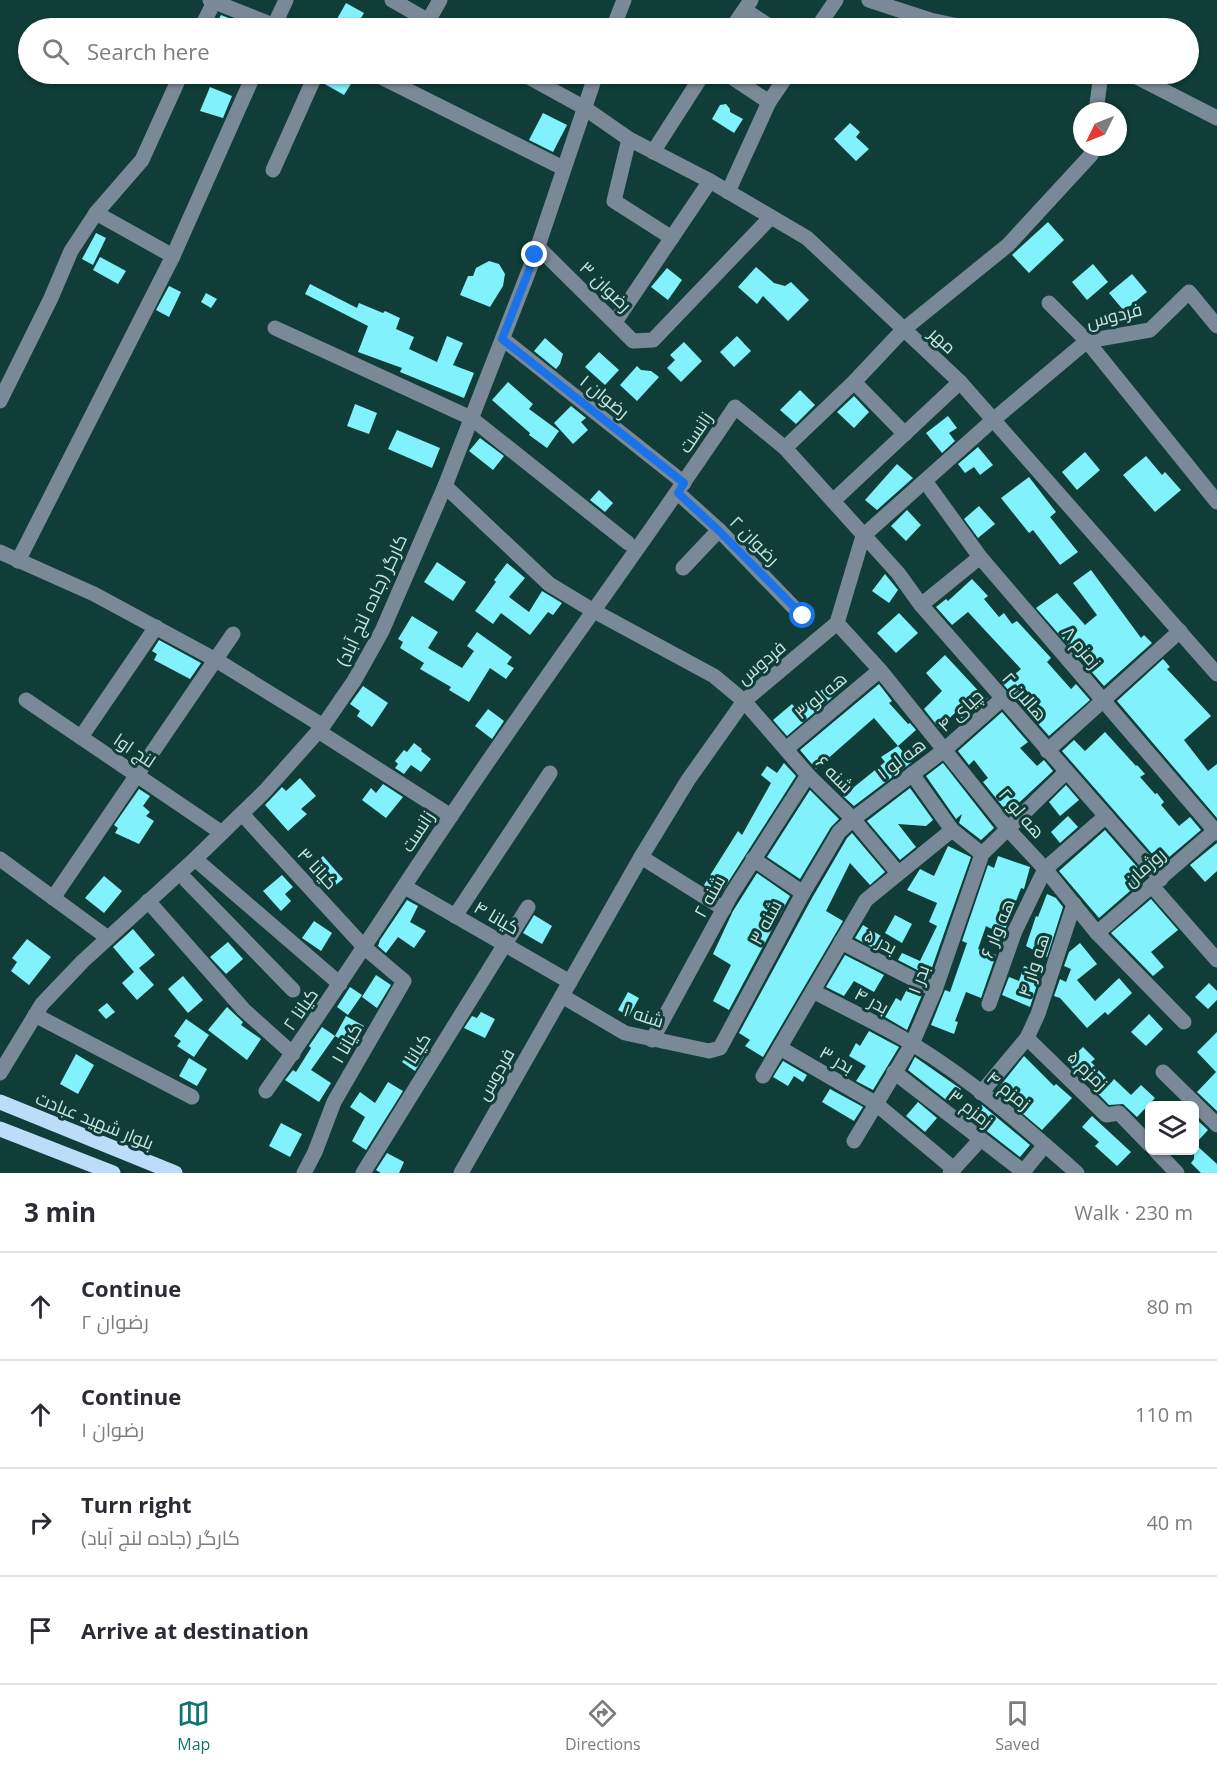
<!DOCTYPE html>
<html lang="en">
<head>
<meta charset="utf-8">
<style>
	body { margin:0; font-family:"Open Sans",Cairo,sans-serif; background:#f2f2f3; color:#2b2b33 }
	.controls { position:absolute; right:18px; bottom:18px; display:grid; overflow:hidden; border-radius:9px; box-shadow:0 2px 4px #0004 }
	.controls button { width:54px; height:54px; display:grid; place-items:center; padding:0; border:0; border-bottom:2px solid #e1e1e2; background:#fff; color:#2b2b33; font:30px sans-serif }
	.compass { position:absolute; left:1073px; top:102px; width:54px; height:54px; border-radius:50%; background:#fff; box-shadow:0 2px 4px #0004; rotate:227deg }
	.stop { position:absolute; width:18px; height:18px; margin:-14px; border:4px solid #1a73e8; border-radius:50%; background:#fff }
	.stop.end { background:#1a73e8; border-color:#fff; box-shadow:0 2px 6px #0008 }
	.list { margin:0; padding:0; list-style:none }
	h2 { display:flex; justify-content:space-between; align-items:center; height:78px; margin:0; padding:0 24px; font-size:26px }
	h2 small { font-size:20px; font-weight:400; color:#7c7c81 }
	.list li { display:grid; grid-template-columns:39px 1fr auto; gap:18px; align-items:center; box-sizing:border-box; height:108px; padding:0 24px; border-top:2px solid #e1e1e2 }
	.list b { display:block; font-size:22px; white-space:nowrap }
	.list p { margin:0; font-size:20px; white-space:nowrap; color:#7c7c81 }
	.list em { font-size:20px; font-style:normal; color:#7c7c81 }
	.icon { flex:none; width:33px; height:33px; fill:none; stroke:currentColor; stroke-width:2; stroke-linecap:round; stroke-linejoin:round }
	.map { position:relative; flex:none; width:1217px; height:1173px; overflow:hidden }
	.search { position:absolute; background:#fff; box-shadow:0 2px 4px #0004; left:18px; right:18px; top:18px; height:66px; display:flex; align-items:center; gap:15px; box-sizing:border-box; padding:0 21px; border-radius:33px; color:#7c7c81; font-size:22px }
	.sheet { height:510px; background:#fff }
	nav { display:flex; justify-content:space-around; align-items:center; box-sizing:border-box; height:84px; border-top:2px solid #e1e1e2; background:#fff; font-size:16px; color:#7c7c81 }
	nav a { display:grid; justify-items:center; gap:3px }
	nav .on { color:#0f766e }
	.map>svg:first-child { display:block }
	.building { fill:#81f2fc }
	.lines { fill:none; stroke-linecap:round; stroke-linejoin:round }
	.minor { stroke:#798997; stroke-width:15 }
	.major { stroke:#bbddf9; stroke-width:15 }
	.route { stroke:#1a73e8; stroke-width:8 }
	.labels { text-anchor:middle; dominant-baseline:central; stroke-width:6; stroke-linejoin:round; paint-order:stroke }
	.street-label { font-size:18px; fill:#c8e5e0; stroke:#103d38 }
</style>
</head>
<body>
<div class="map">
<svg width="1217" height="1173" viewBox="0 0 1217 1173">
	<rect width="100%" height="100%" fill="#103d38"/>
	<g class="building">
		<path d="M346,3L364,13L355,28L337,19Z"/>
		<path d="M221,15L246,25L253,28H214Z"/>
		<path d="M326,74H344L354,79L344,95L323,83Z"/>
		<path d="M210,87L232,96L223,118L200,111Z"/>
		<path d="M726,104L730,109V112L743,119L734,133L712,119L720,105Z"/>
		<path d="M543,113L567,125L553,152L529,140Z"/>
		<path d="M850,123L860,132L856,137L869,149L856,161L834,139Z"/>
		<path d="M1048,222L1064,240L1029,273L1012,255Z"/>
		<path d="M96,233L106,238L93,265L82,259Z"/>
		<path d="M100,257L126,271L118,284L93,270Z"/>
		<path d="M489,261L499,264L505,274L503,286L490,307L460,295L468,276H473L476,268Z"/>
		<path d="M1093,264L1108,282L1087,300L1072,282Z"/>
		<path d="M756,267L774,283L785,286L791,282L809,300L788,321L763,296L757,304L738,287Z"/>
		<path d="M667,268L682,280L668,300L651,287Z"/>
		<path d="M1132,274L1147,292L1124,311L1109,293Z"/>
		<path d="M310,284L357,308L359,303L383,313L385,311L400,318L396,329L414,337L409,349L437,362L447,336L463,343L453,365L474,373L464,398L400,372L402,368L358,352L368,326L305,294Z"/>
		<path d="M169,286L181,292L169,317L156,310Z"/>
		<path d="M206,293L217,299L211,308L201,302Z"/>
		<path d="M737,336L751,351L734,367L720,352Z"/>
		<path d="M545,338L563,354L560,364L556,369L534,351Z"/>
		<path d="M684,342L702,361L681,382L667,368L675,360L670,355Z"/>
		<path d="M599,352L619,370L605,385L585,367Z"/>
		<path d="M637,366L641,370L651,371L659,377L637,401L620,385Z"/>
		<path d="M508,382L533,404L529,409L559,431L547,448L529,435L530,433L492,400Z"/>
		<path d="M800,390L815,405L796,424L780,410Z"/>
		<path d="M854,396L869,412L854,428L837,412Z"/>
		<path d="M355,404L377,413L369,434L347,426Z"/>
		<path d="M571,406L586,418L581,422L588,430L573,444L554,423Z"/>
		<path d="M948,416L957,428L949,433L955,441L942,453L926,433Z"/>
		<path d="M397,430L440,448L432,468L388,449Z"/>
		<path d="M480,438L504,456L493,470L469,451Z"/>
		<path d="M978,447L993,465L980,475L974,467L965,473L958,464Z"/>
		<path d="M1085,452L1100,470L1077,490L1062,472Z"/>
		<path d="M1146,456L1162,475L1165,472L1181,490L1155,512L1123,475Z"/>
		<path d="M897,464L913,478L877,510L865,500Z"/>
		<path d="M1029,477L1056,512L1050,517L1078,552L1060,565L1033,530L1029,533L1001,498Z"/>
		<path d="M599,490L613,503L605,512L590,500Z"/>
		<path d="M979,506L995,524L978,538L964,519Z"/>
		<path d="M907,510L921,525L906,541L891,526Z"/>
		<path d="M437,562L466,582L453,601L424,582Z"/>
		<path d="M507,563L525,578L509,597L529,612L542,591L562,603L553,615L548,612L530,635L501,613L493,624L475,611L496,582L494,580Z"/>
		<path d="M1091,570L1141,638L1144,635L1152,643L1104,686L1036,608L1057,593L1085,625L1097,615L1073,583Z"/>
		<path d="M885,574L898,590L889,603L872,591Z"/>
		<path d="M972,579L988,596L984,599L999,617L1004,613L1012,624L1017,621L1051,658L1047,662L1071,689L1076,684L1090,700L1049,736L1003,684L1021,669L968,612L952,625L936,607L946,599L948,601Z"/>
		<path d="M899,613L918,633L896,653L877,633Z"/>
		<path d="M412,616L438,632L428,648L462,668L474,651L467,646L477,632L512,657L507,664L514,668L506,679L490,668L469,702L449,690L451,687L420,669L424,663L400,648L403,642L398,639Z"/>
		<path d="M159,640L201,663L190,679L154,660L157,654L152,651Z"/>
		<path d="M945,655L986,699L989,697L963,720L956,712L939,728L924,709L942,691L926,673Z"/>
		<path d="M1163,659L1170,667L1167,669L1211,716L1184,740L1208,771L1217,764V818L1117,701Z"/>
		<path d="M835,679L843,688L787,736L773,720L792,704L797,710Z"/>
		<path d="M879,684L892,701L889,703L908,724L910,723L916,730L898,746L874,718L816,769L800,750Z"/>
		<path d="M363,686L388,703L372,727L357,716L360,711L350,704Z"/>
		<path d="M488,709L504,721L492,739L475,726Z"/>
		<path d="M1002,712L1028,742L1020,748L1037,766L1044,760L1053,771L1008,813L983,782L988,778L974,760L969,765L958,751Z"/>
		<path d="M1105,732L1136,766L1137,765L1145,774L1140,777L1155,794L1157,793L1164,802L1161,805L1179,826L1190,817L1201,830L1161,864L1062,751L1074,740L1085,751Z"/>
		<path d="M414,743L422,749L421,751L431,759L421,772L411,765L404,774L395,768L398,764L395,761L404,750L407,752Z"/>
		<path d="M898,746L912,762L854,806L843,796L885,762L881,757Z"/>
		<path d="M784,763L796,776L720,895L704,885L738,831L742,835L771,783L761,775L767,766L777,773Z"/>
		<path d="M943,763L994,828L981,840L959,823L962,814L956,819L926,776Z"/>
		<path d="M300,778L316,796L301,809L307,814L288,831L265,805L282,787L286,791Z"/>
		<path d="M383,784L403,797L386,818L362,800L371,788L376,793Z"/>
		<path d="M1066,785L1079,800L1060,816L1049,802Z"/>
		<path d="M910,788L933,820L926,826L898,824L916,847L900,860L867,821Z"/>
		<path d="M139,789L150,796L143,806L150,812L146,816L154,821L139,844L115,833L118,828L114,825Z"/>
		<path d="M810,790L839,819L831,827L800,879L767,857Z"/>
		<path d="M1068,816L1078,827L1060,843L1051,832Z"/>
		<path d="M1105,830L1146,877L1099,918L1059,871Z"/>
		<path d="M852,833L885,872L870,885L850,863L826,911L843,921L763,1057L745,1046L750,1040L739,1033L812,898L847,838Z"/>
		<path d="M1217,843V871L1205,882L1190,865Z"/>
		<path d="M948,846L971,857L929,976L898,960L902,953L920,961L937,926L929,922L937,903L907,890L920,869L934,876Z"/>
		<path d="M323,856L343,879L327,892L307,870Z"/>
		<path d="M998,856L1030,867L1024,889L1021,888L1003,935L986,926L978,949L996,955L981,998L966,992L955,1021L958,1022L954,1034L931,1025L945,990L950,992L967,943L962,941L988,865L994,868Z"/>
		<path d="M757,873L790,896L729,1010L713,1001L731,965L713,954L733,911Z"/>
		<path d="M282,875L293,887L285,894L291,901L281,911L263,891Z"/>
		<path d="M104,876L122,891L104,913L85,898Z"/>
		<path d="M1047,894L1056,898L1063,907L1047,957L1026,946L1036,916L1038,917Z"/>
		<path d="M1151,899L1178,930L1151,952L1164,967L1153,976L1111,933Z"/>
		<path d="M407,900L418,906L410,922L426,931L414,948L398,937L386,953L378,946L380,940Z"/>
		<path d="M534,915L552,926L542,944L523,933Z"/>
		<path d="M895,915L912,924L902,943L885,933Z"/>
		<path d="M314,921L332,933L321,951L302,938Z"/>
		<path d="M863,925L881,936L873,948L855,938Z"/>
		<path d="M133,929L155,955L139,968L154,985L137,1000L122,983L134,972L113,947Z"/>
		<path d="M27,939L51,957L29,985L11,971L17,962L12,958Z"/>
		<path d="M228,942L243,959L226,974L210,957Z"/>
		<path d="M1080,943L1097,964L1077,980L1095,1001L1119,978L1132,993L1108,1015L1105,1012L1087,1028L1060,998L1054,996L1060,979L1066,982L1071,969L1064,966L1069,952Z"/>
		<path d="M845,955L884,975L874,992L854,981L844,996L826,987Z"/>
		<path d="M1024,966L1041,972L1030,1007L1002,995L1009,977L1019,981Z"/>
		<path d="M376,975L391,985L377,1008L362,997Z"/>
		<path d="M183,976L203,1000L188,1013L168,989Z"/>
		<path d="M1209,983L1217,991V1000L1208,1009L1195,997Z"/>
		<path d="M350,987L362,995L348,1015L337,1007Z"/>
		<path d="M908,987L922,995L907,1030L885,1017L896,998L901,1001Z"/>
		<path d="M628,992L639,998L629,1016L618,1010Z"/>
		<path d="M107,1003L115,1012L106,1019L98,1010Z"/>
		<path d="M227,1007L243,1022L241,1025L261,1039L247,1060L208,1030Z"/>
		<path d="M481,1012L495,1019L485,1038L464,1028L472,1016L477,1018Z"/>
		<path d="M1149,1014L1163,1029L1146,1046L1131,1032Z"/>
		<path d="M346,1016L364,1026L353,1046L335,1036Z"/>
		<path d="M186,1019L209,1035L194,1057L177,1046L181,1041L174,1036Z"/>
		<path d="M322,1027L335,1036L311,1070L331,1083L319,1102L285,1080L293,1070L296,1072L311,1048L309,1046Z"/>
		<path d="M869,1031L899,1047L873,1090L856,1081L866,1066L849,1056L856,1043L860,1046Z"/>
		<path d="M1217,1032V1111L1197,1092L1216,1072L1197,1052Z"/>
		<path d="M416,1043L427,1051L415,1071L402,1062Z"/>
		<path d="M1083,1047L1095,1059L1091,1062L1111,1083L1114,1079L1131,1095L1141,1085L1155,1098L1137,1117L1123,1104L1109,1105L1067,1062Z"/>
		<path d="M76,1054L94,1065L78,1094L60,1084Z"/>
		<path d="M1024,1056L1054,1086L1056,1084L1072,1098L1042,1130L996,1091Z"/>
		<path d="M915,1057L961,1089L950,1103L908,1070Z"/>
		<path d="M189,1058L207,1069L197,1086L179,1076Z"/>
		<path d="M783,1061L807,1075L803,1082L794,1076L788,1086L773,1077Z"/>
		<path d="M388,1082L403,1091L366,1150L352,1141L365,1117L350,1107L360,1092L375,1103Z"/>
		<path d="M830,1089L863,1107L854,1121L822,1102Z"/>
		<path d="M918,1102L937,1118L925,1132L906,1116Z"/>
		<path d="M982,1105L1030,1145L1020,1157L966,1115L972,1109L975,1112Z"/>
		<path d="M1092,1116L1131,1152L1117,1166L1095,1146L1099,1142L1082,1127Z"/>
		<path d="M1194,1117L1208,1130L1195,1144L1217,1164V1173H1201L1191,1163L1194,1159Z"/>
		<path d="M281,1123L302,1134L290,1157L269,1146Z"/>
		<path d="M387,1153L404,1162L399,1173H381L376,1170Z"/>
	</g>
	<g class="lines">
		<g class="minor">
			<path d="M210,0L280,28"/>
			<path d="M392,0L441,28"/>
			<path d="M869,0L930,20L968,28"/>
			<path d="M745,10L772,28"/>
			<path d="M201,28L214,2"/>
			<path d="M273,28L286,0"/>
			<path d="M424,28L440,0"/>
			<path d="M613,28L624,0"/>
			<path d="M732,28L751,0"/>
			<path d="M817,28L836,0"/>
			<path d="M375,74L563,168"/>
			<path d="M523,74L583,107L629,139L710,181L807,238L960,382L1217,674"/>
			<path d="M727,74L769,102"/>
			<path d="M1131,74L1217,118"/>
			<path d="M1096,111L1101,74"/>
			<path d="M629,139L614,201L672,238"/>
			<path d="M653,152L703,74"/>
			<path d="M273,170L316,74"/>
			<path d="M728,192L769,102L788,74"/>
			<path d="M96,213L173,256"/>
			<path d="M537,246L633,341L653,340L771,217"/>
			<path d="M1049,303L1087,341L1217,502"/>
			<path d="M615,322L710,181"/>
			<path d="M275,328L471,418L628,543"/>
			<path d="M503,339L684,483"/>
			<path d="M854,382L905,434"/>
			<path d="M0,401L51,298L71,251L96,213L142,160L181,74"/>
			<path d="M785,448L898,573L921,605L1161,879"/>
			<path d="M925,481L980,557L1217,833"/>
			<path d="M445,486L549,584L592,610L714,676L744,701L808,775L853,819L898,873"/>
			<path d="M678,493L719,530L803,617"/>
			<path d="M833,501L960,382"/>
			<path d="M0,552L94,594L216,660L323,726"/>
			<path d="M18,561L173,256L254,74"/>
			<path d="M683,568L719,530"/>
			<path d="M921,605L980,557"/>
			<path d="M837,623L880,670L1007,828L1045,869L1097,933L1184,1022"/>
			<path d="M26,700L222,833"/>
			<path d="M318,731L451,816"/>
			<path d="M81,737L156,627"/>
			<path d="M786,749L880,670"/>
			<path d="M1047,751L1180,631"/>
			<path d="M912,774L952,830L982,854"/>
			<path d="M242,814L365,948L404,981L334,1102L315,1152L304,1173"/>
			<path d="M641,857L724,909"/>
			<path d="M0,859L108,938"/>
			<path d="M195,859L340,984"/>
			<path d="M753,859L803,893"/>
			<path d="M186,880L293,990"/>
			<path d="M1152,886L1217,960"/>
			<path d="M405,887L570,982"/>
			<path d="M53,898L233,634"/>
			<path d="M148,901L244,1010L293,1054"/>
			<path d="M455,916L550,773"/>
			<path d="M1097,933L1217,829"/>
			<path d="M841,942L935,990"/>
			<path d="M813,991C846,1009 882,1025 914,1045C973,1081 1026,1128 1077,1173"/>
			<path d="M562,996L625,1033L709,1051L720,1048L803,893L839,832L853,819L943,751L1002,699"/>
			<path d="M989,1004L1015,931L1045,869L1106,816"/>
			<path d="M35,1015L192,1097"/>
			<path d="M1027,1038L1106,1115L1119,1113L1150,1145"/>
			<path d="M652,1040L731,895L808,775"/>
			<path d="M780,1048L875,1103L954,1169"/>
			<path d="M894,1072L1025,1173"/>
			<path d="M1163,1072L1217,1125"/>
			<path d="M0,1073L42,1004L83,961L195,859L265,791L323,726L354,681L382,631L445,486L535,255L596,74"/>
			<path d="M763,1076L866,900L952,830"/>
			<path d="M266,1091C330,1000 389,908 451,816C543,678 643,545 735,407L785,448L854,382L903,330L1008,245L1091,155L1092,147"/>
			<path d="M981,1093L1027,1038L1038,1014L1074,904"/>
			<path d="M854,1141L912,1044L935,990L982,854L1066,772"/>
			<path d="M1155,1150L1177,1173"/>
			<path d="M1023,1172L1045,1145"/>
			<path d="M363,1173L528,907"/>
			<path d="M461,1173L641,857L688,780L744,701L837,623L863,536L993,420L1087,341L1150,330L1189,292L1217,326"/>
			<path d="M950,1173L980,1140"/>
		</g>
		<g class="major">
			<path d="M0,1102L175,1173"/>
			<path d="M0,1129L113,1173"/>
		</g>
	</g>
	<g class="lines">
		<path class="route" d="M535,255L502,339L684,483L678,493L718,530L803,616"/>
	</g>
	<g class="labels">
		<g class="street-label">
			<text transform="translate(606 286) rotate(44)">رضوان ۳</text>
			<text transform="translate(1114 315) rotate(-14)">فردوس</text>
			<text transform="translate(943 340) rotate(43)">مهر</text>
			<text transform="translate(605 396) rotate(39)">رضوان ۱</text>
			<text transform="translate(695 432) rotate(-56)">زانست</text>
			<text transform="translate(755 540) rotate(45)">رضوان ۲</text>
			<text transform="translate(371 600) rotate(-65)">کارگر (جاده لنج آباد)</text>
			<text transform="translate(1082 647) rotate(50)">زمزم ۸</text>
			<text transform="translate(761 662) rotate(-40)">فردوس</text>
			<text transform="translate(820 695) rotate(-40)">هه لو ۳</text>
			<text transform="translate(1025 696) rotate(49)">هالان ۲</text>
			<text transform="translate(960 710) rotate(-42)">چیای ۴</text>
			<text transform="translate(135 750) rotate(34)">لنج اوا</text>
			<text transform="translate(901 758) rotate(-37)">هه لو ۱</text>
			<text transform="translate(835 774) rotate(45)">شنه ۶</text>
			<text transform="translate(1022 813) rotate(49)">هه لو ۲</text>
			<text transform="translate(417 831) rotate(-57)">زانست</text>
			<text transform="translate(1144 867) rotate(-41)">روژمان</text>
			<text transform="translate(318 868) rotate(47)">کیانا ۳</text>
			<text transform="translate(709 896) rotate(-61)">شنه ۲</text>
			<text transform="translate(497 917) rotate(30)">کیانا ۴</text>
			<text transform="translate(765 922) rotate(-62)">شنه ۳</text>
			<text transform="translate(997 928) rotate(-68)">هه وار ۶</text>
			<text transform="translate(881 941) rotate(27)">بدر ۵</text>
			<text transform="translate(1033 965) rotate(-72)">هه وار ۴</text>
			<text transform="translate(918 979) rotate(-69)">بدر ۱</text>
			<text transform="translate(872 1000) rotate(28)">بدر ۴</text>
			<text transform="translate(300 1009) rotate(-55)">کیانا ۲</text>
			<text transform="translate(644 1015) rotate(18)">شنه ۱</text>
			<text transform="translate(346 1043) rotate(-60)">کیانا ۱</text>
			<text transform="translate(417 1048) rotate(-58)">کیانا</text>
			<text transform="translate(837 1059) rotate(30)">بدر ۳</text>
			<text transform="translate(1088 1070) rotate(44)">زمزم ۵</text>
			<text transform="translate(495 1074) rotate(-60)">فردوس</text>
			<text transform="translate(1009 1090) rotate(39)">زمزم ۴</text>
			<text transform="translate(971 1108) rotate(38)">زمزم ۳</text>
			<text transform="translate(95 1120) rotate(22)">بلوار شهید عبادت</text>
		</g>
	</g>
</svg>
<div class="controls">
<button><svg class="icon" aria-label="layers" viewBox="0 0 24 24"><path d="M12 4l9 5-9 5-9-5zM3 14l9 5 9-5"/></svg></button>
</div>
<svg class="compass" viewBox="-18 -18 36 36"><path d="M0-13l5 13h-10z" fill="#e53935"/><path d="M0 13l5-13h-10z" fill="#7c7c81"/></svg>
<div class="stop" style="left:803px;top:616px"></div>
<div class="stop end" style="left:535px;top:255px"></div>
<div class="search"><svg class="icon" aria-label="search" viewBox="0 0 24 24"><circle cx="10" cy="10" r="6"/><path d="M15 15l6 6"/></svg>Search here</div>
</div>
<section class="sheet">
<h2>3 min<small>Walk · 230 m</small></h2>
<ul class="list">
<li><svg class="icon" aria-label="ahead" viewBox="0 0 24 24"><path d="M12 20V5M6 11l6-6 6 6"/></svg><div><b>Continue</b><p>رضوان ۲</p></div><em>80 m</em></li>
<li><svg class="icon" aria-label="ahead" viewBox="0 0 24 24"><path d="M12 20V5M6 11l6-6 6 6"/></svg><div><b>Continue</b><p>رضوان ۱</p></div><em>110 m</em></li>
<li><svg class="icon" aria-label="right" viewBox="0 0 24 24"><path d="M7 20v-9h11M14 6l5 5-5 5"/></svg><div><b>Turn right</b><p>کارگر (جاده لنج آباد)</p></div><em>40 m</em></li>
<li><svg class="icon" aria-label="arrive" viewBox="0 0 24 24"><path d="M6 21V4h12l-3 4 3 4H6"/></svg><div><b>Arrive at destination</b></div></li>
</ul>
</section>
<nav>
<a class="on"><svg class="icon" aria-label="map" viewBox="0 0 24 24"><path d="M3 6l6-2 6 2 6-2v14l-6 2-6-2-6 2zM9 4v14M15 6v14"/></svg>Map</a>
<a><svg class="icon" aria-label="directions" viewBox="0 0 24 24"><path d="M12 3l9 9-9 9-9-9zM9 14v-3h6M13 9l2 2-2 2"/></svg>Directions</a>
<a><svg class="icon" aria-label="saved" viewBox="0 0 24 24"><path d="M7 4h10v16l-5-4-5 4z"/></svg>Saved</a>
</nav>
</body>
</html>
